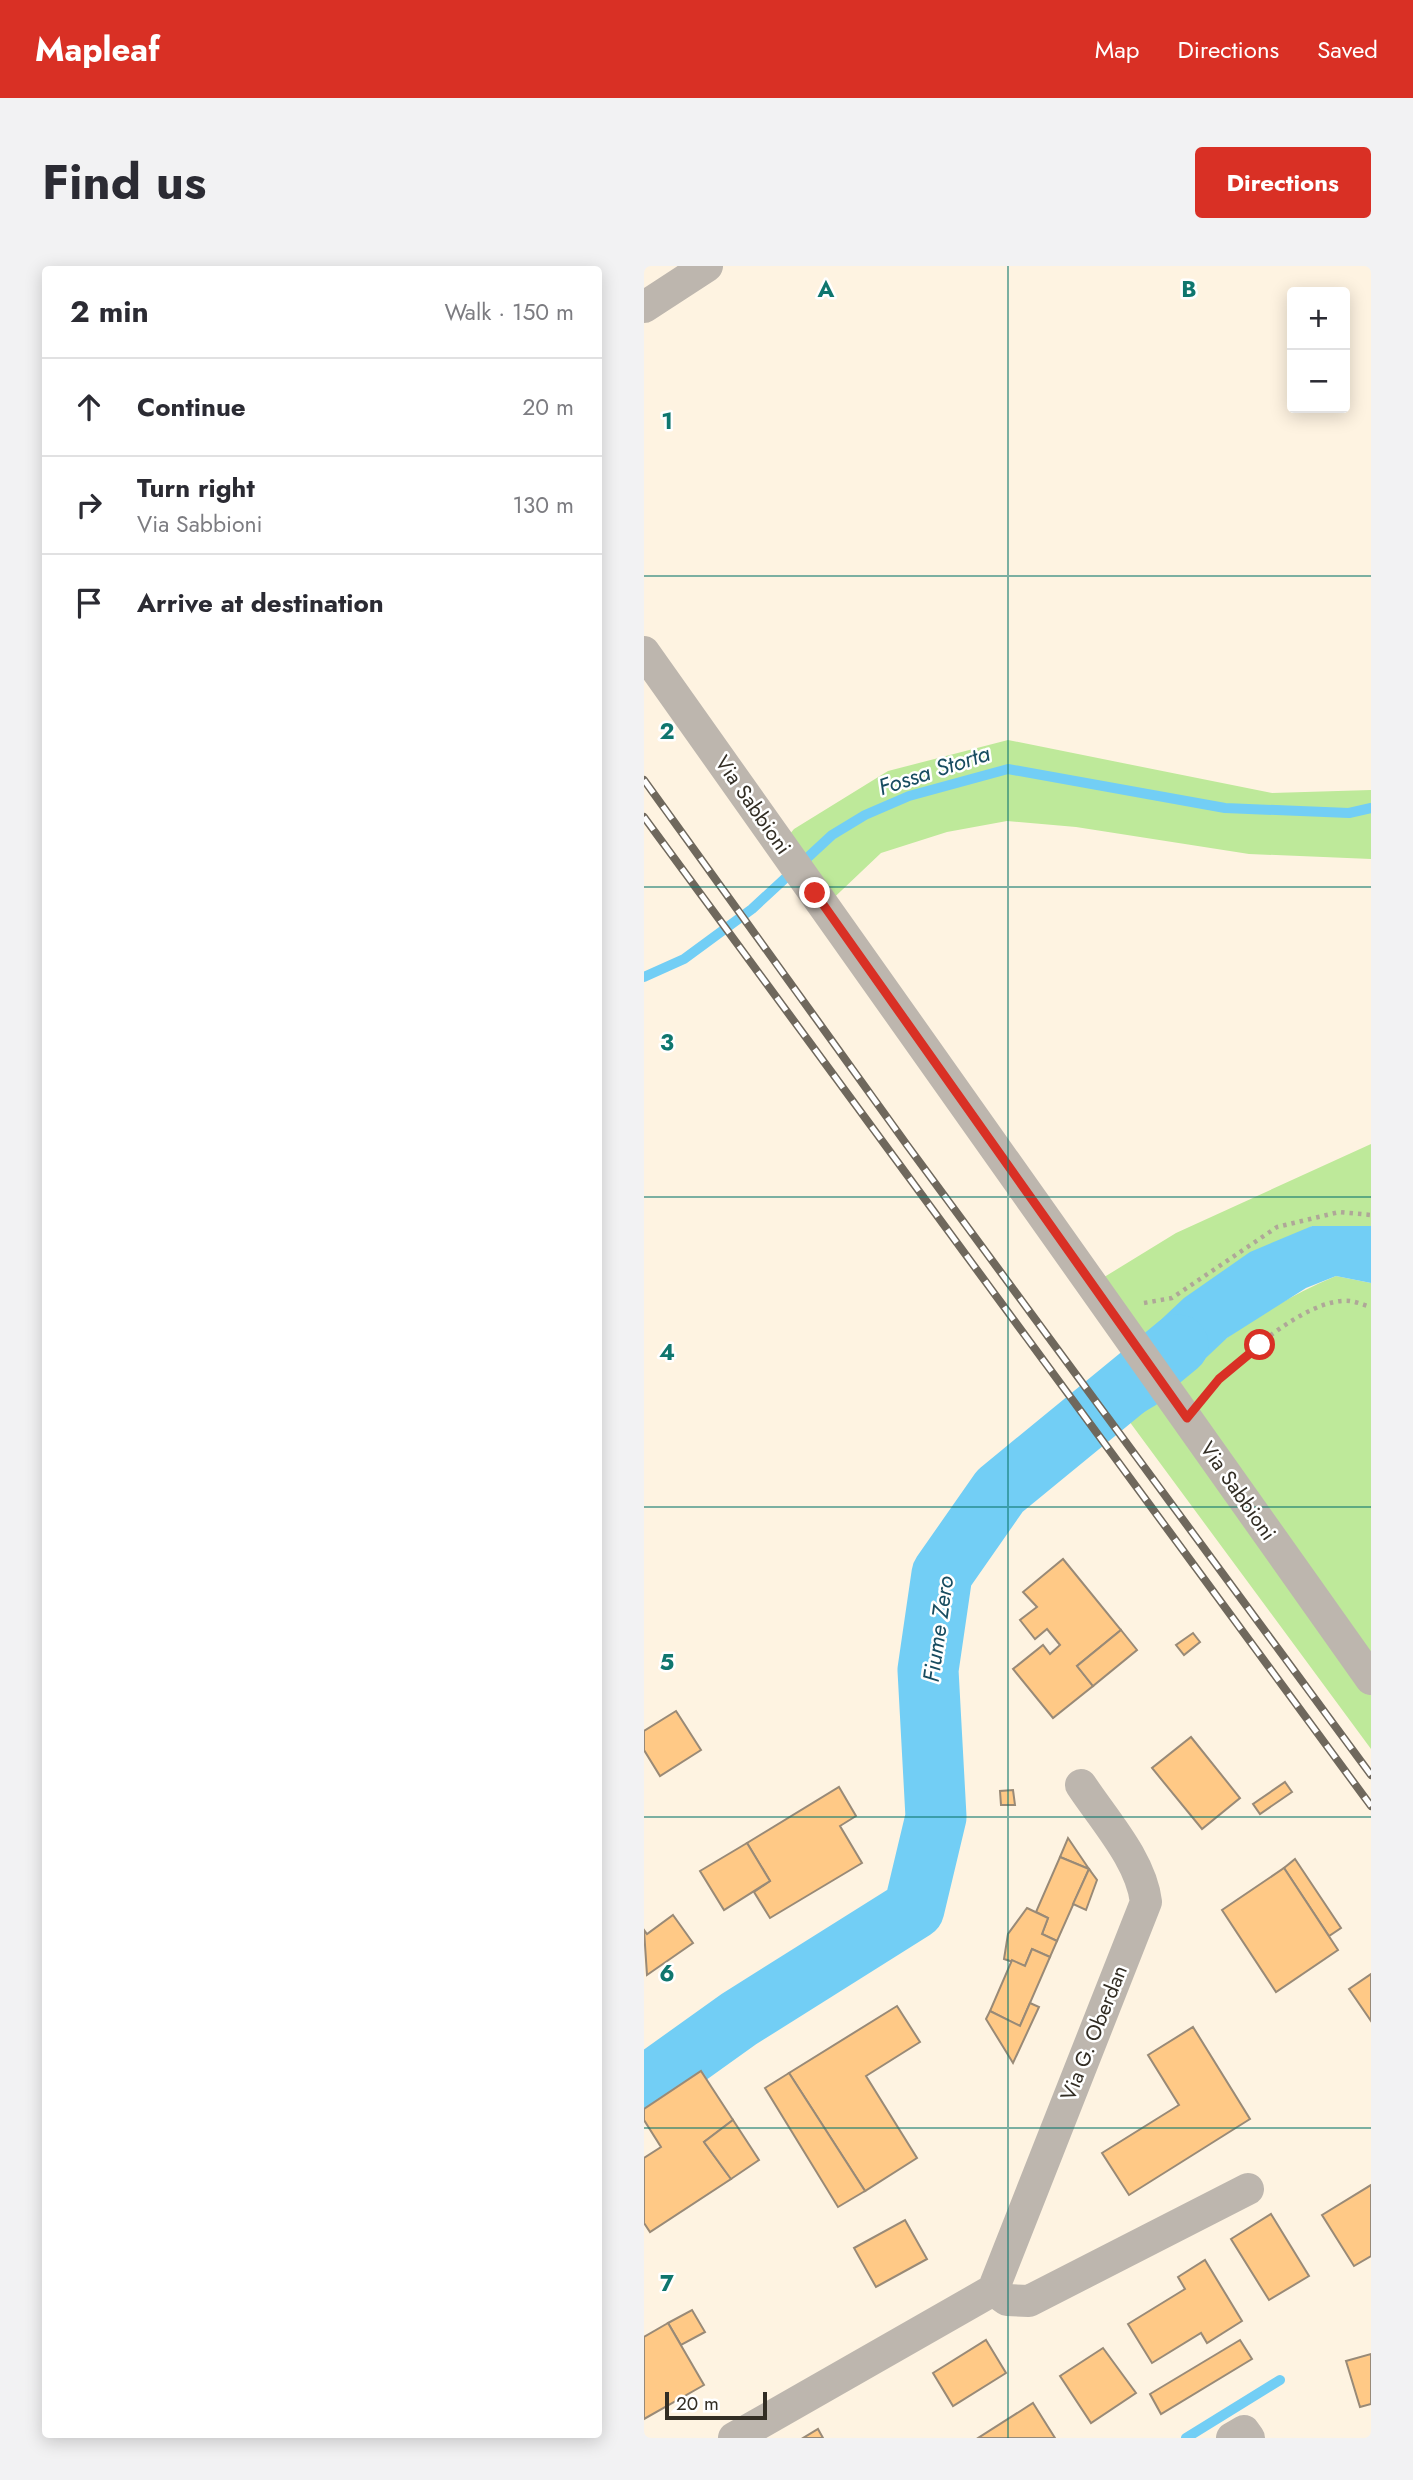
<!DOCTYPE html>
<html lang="en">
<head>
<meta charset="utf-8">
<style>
	body { margin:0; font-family:Jost,sans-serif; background:#f2f2f3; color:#2b2b33 }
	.controls { position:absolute; right:21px; top:21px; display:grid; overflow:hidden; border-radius:7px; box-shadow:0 4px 18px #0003 }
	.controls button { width:63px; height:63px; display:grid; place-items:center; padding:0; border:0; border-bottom:2px solid #e1e1e2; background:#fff; color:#2b2b33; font:35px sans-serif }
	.scale { position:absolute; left:21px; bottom:18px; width:102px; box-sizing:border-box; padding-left:7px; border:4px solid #322d24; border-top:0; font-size:19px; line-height:24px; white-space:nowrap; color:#322d24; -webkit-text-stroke:5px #fff; paint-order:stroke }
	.stop { position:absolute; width:21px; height:21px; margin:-16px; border:5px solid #d93025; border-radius:50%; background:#fff }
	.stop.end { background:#d93025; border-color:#fff; box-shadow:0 2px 7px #0008 }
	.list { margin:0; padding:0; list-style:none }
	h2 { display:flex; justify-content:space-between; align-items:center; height:91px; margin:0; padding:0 28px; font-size:30px }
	h2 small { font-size:23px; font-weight:400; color:#7c7c81 }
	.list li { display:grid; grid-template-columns:46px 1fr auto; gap:21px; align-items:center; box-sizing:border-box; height:98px; padding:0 28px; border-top:2px solid #e1e1e2 }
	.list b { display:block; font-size:26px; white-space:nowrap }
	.list p { margin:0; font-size:23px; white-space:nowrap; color:#7c7c81 }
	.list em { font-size:23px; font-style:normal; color:#7c7c81 }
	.icon { flex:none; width:38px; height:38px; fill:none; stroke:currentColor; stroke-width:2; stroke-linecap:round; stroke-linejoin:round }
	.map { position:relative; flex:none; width:727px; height:2172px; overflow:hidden; border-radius:7px }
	header { display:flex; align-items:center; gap:42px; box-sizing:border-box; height:98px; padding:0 35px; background:#d93025; color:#fff }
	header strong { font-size:33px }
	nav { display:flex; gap:38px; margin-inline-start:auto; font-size:24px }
	.intro { display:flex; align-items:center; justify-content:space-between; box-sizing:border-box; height:168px; padding:0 42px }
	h1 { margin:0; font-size:49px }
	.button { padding:18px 32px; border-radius:7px; background:#d93025; color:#fff; font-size:24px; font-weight:700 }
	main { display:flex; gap:42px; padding:0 42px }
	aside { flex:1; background:#fff; border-radius:7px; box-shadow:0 4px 18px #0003 }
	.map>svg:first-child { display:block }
	.green { fill:#bee99a }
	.water { fill:#72cef5 }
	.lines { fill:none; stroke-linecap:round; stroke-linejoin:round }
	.stream { stroke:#72cef5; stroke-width:10 }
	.river { stroke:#72cef5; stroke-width:61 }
	.building { fill:#ffc986; stroke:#998a77; stroke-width:2 }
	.path { stroke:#afa798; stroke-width:4.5; stroke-dasharray:3.5 5; stroke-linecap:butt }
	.minor { stroke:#bdb6ae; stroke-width:32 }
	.rail-casing { stroke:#6f685d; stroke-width:8 }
	.rail { stroke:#fff; stroke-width:5; stroke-dasharray:16; stroke-linecap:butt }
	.route { stroke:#d93025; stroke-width:9 }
	.grid { fill:none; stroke:#0f766e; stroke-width:2; stroke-opacity:0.55 }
	.labels { text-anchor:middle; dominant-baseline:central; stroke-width:5; stroke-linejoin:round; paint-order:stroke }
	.street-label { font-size:21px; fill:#322d24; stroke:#fff }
	.water-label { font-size:23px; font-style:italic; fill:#174c60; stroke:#fff }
	.grid-label { font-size:23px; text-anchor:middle; font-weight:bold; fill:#0f766e; stroke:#fff; stroke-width:5; stroke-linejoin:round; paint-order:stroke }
</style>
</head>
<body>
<header>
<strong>Mapleaf</strong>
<nav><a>Map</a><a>Directions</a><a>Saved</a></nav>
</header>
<div class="intro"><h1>Find us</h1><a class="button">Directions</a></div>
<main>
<aside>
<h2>2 min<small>Walk · 150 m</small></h2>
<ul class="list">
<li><svg class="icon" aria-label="ahead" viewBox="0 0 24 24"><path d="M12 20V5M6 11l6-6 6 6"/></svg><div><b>Continue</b></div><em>20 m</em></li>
<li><svg class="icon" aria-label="right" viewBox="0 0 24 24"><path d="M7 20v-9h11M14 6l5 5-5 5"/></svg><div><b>Turn right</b><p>Via Sabbioni</p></div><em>130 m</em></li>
<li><svg class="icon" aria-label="arrive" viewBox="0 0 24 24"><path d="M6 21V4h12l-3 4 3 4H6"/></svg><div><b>Arrive at destination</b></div></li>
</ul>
</aside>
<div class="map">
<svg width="727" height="2172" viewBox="0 0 727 2172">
	<rect width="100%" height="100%" fill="#fef3e1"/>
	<g class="green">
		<path d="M364,474L628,527L727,524V593L605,588L432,561L363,555L303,566L237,587L178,643L135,581L150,563L244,505Z"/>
		<path d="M727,878V960H668L489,1080L444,1021L532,967Z"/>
		<path d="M692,1010L727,1017V1483L485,1155C524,1131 548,1097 584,1071C617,1047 655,1025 692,1010Z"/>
	</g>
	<path class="water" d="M668,960H727V1017L692,1010L662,1022L583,1072L512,1139L485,1155L454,1113L540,1032L606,986Z"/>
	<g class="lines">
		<g class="stream">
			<path d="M0,711L40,693L108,643L188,569L221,549L265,530L364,503L581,542L705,547L727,542"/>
			<path d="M542,2172L636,2114"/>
		</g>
		<path class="river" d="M0,1821L95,1753L270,1643L292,1551L284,1404L298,1308L356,1225L534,1079"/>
	</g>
	<g class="building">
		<path d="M419,1293L477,1364L433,1400L449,1420L409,1452L369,1403L399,1379L406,1388L416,1379L403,1363L391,1373L376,1354L393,1341L379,1326Z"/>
		<path d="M477,1364L493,1384L449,1420L433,1400Z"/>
		<path d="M549,1367L556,1376L540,1389L532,1379Z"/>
		<path d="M32,1445L57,1484L16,1510L0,1484V1465Z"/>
		<path d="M547,1471L596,1532L558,1563L508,1502Z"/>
		<path d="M641,1516L648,1526L616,1548L609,1538Z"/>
		<path d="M195,1521L212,1550L196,1560L218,1597L126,1652L110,1626L126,1615L103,1577Z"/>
		<path d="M369,1524L371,1539H357L356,1525Z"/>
		<path d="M424,1572L445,1603L416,1591Z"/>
		<path d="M103,1577L126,1615L80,1644L56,1605Z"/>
		<path d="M416,1591L445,1603L413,1675L398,1668L404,1652L392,1646Z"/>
		<path d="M651,1593L697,1662L685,1670L640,1602Z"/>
		<path d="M640,1602L694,1684L632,1726L578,1644Z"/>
		<path d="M445,1603L453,1614L442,1644L429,1638Z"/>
		<path d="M383,1642L404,1652L398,1668L413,1675L406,1691L388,1683L381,1700L360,1693L364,1668Z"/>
		<path d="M29,1649L49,1677L3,1709L0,1664L3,1668Z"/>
		<path d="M388,1683L406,1691L376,1760L346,1745L368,1694L381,1700Z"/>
		<path d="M727,1708V1755L705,1723Z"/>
		<path d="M386,1737L395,1741L369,1797L342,1753L346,1745L376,1760Z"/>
		<path d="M253,1740L276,1776L222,1810L273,1892L221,1925L145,1807Z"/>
		<path d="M549,1761L606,1853L485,1929L458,1887L535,1839L504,1789Z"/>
		<path d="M57,1805L89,1854L60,1876L87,1913L6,1966L0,1957V1892L17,1881L0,1854V1843Z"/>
		<path d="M145,1807L221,1925L194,1941L121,1822Z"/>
		<path d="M89,1854L115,1894L87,1913L60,1876Z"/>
		<path d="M727,1919V1990L710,2000L678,1949Z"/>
		<path d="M627,1948L665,2010L625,2034L587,1973Z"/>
		<path d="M261,1954L283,1993L232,2021L210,1982Z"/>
		<path d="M561,1994L598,2055L563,2077L557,2067L508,2097L484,2058L541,2023L534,2011Z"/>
		<path d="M48,2044L61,2066L37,2079L24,2057Z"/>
		<path d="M24,2057L60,2119L0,2153V2071Z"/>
		<path d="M342,2074L362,2107L309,2140L289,2107Z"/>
		<path d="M596,2074L608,2093L517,2148L506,2128Z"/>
		<path d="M459,2082L492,2127L447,2157L416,2110Z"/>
		<path d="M727,2088V2138L716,2141L702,2095Z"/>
		<path d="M389,2137L411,2172H334Z"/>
		<path d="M174,2163L179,2172H159Z"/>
	</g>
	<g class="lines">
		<g class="path">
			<path d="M500,1037L528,1032L633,961L695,946L727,949"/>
			<path d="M564,1127C590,1096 664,1030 706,1035C713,1036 720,1039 727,1041"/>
		</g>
		<g class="minor">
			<path d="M0,41L63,0"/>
			<path d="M0,386L727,1413"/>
			<path d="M349,2024L363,2034L385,2035L604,1923"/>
			<path d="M90,2172L349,2024L502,1636C497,1594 460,1554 437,1519"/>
			<path d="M588,2172L600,2165L605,2172"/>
		</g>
		<defs>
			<g id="rail">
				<path d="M0,514L263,879L727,1509"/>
				<path d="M0,551L727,1540"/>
			</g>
		</defs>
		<use href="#rail" class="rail-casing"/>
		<use href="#rail" class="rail"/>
	</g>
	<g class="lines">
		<path class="route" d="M171,627L543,1152L575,1113L616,1079"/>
	</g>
	<path class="grid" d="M364,0V2172M0,310H727M0,621H727M0,931H727M0,1241H727M0,1551H727M0,1862H727"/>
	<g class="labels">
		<g class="street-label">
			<text transform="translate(109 539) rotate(55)">Via Sabbioni</text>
			<text transform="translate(594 1225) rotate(55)">Via Sabbioni</text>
			<text transform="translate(450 1767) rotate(-68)">Via G. Oberdan</text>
		</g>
		<g class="water-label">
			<text transform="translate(290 504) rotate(-18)">Fossa Storta</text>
			<text transform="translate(294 1363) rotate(-82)">Fiume Zero</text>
		</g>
	</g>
	<g class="grid-label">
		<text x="182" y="31">A</text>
		<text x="545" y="31">B</text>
		<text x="23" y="163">1</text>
		<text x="23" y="473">2</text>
		<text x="23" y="784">3</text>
		<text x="23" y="1094">4</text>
		<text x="23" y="1404">5</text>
		<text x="23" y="1715">6</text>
		<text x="23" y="2025">7</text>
	</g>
</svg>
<div class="controls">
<button>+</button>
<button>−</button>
</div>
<div class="scale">20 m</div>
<div class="stop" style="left:616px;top:1079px"></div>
<div class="stop end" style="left:171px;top:627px"></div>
</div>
</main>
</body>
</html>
